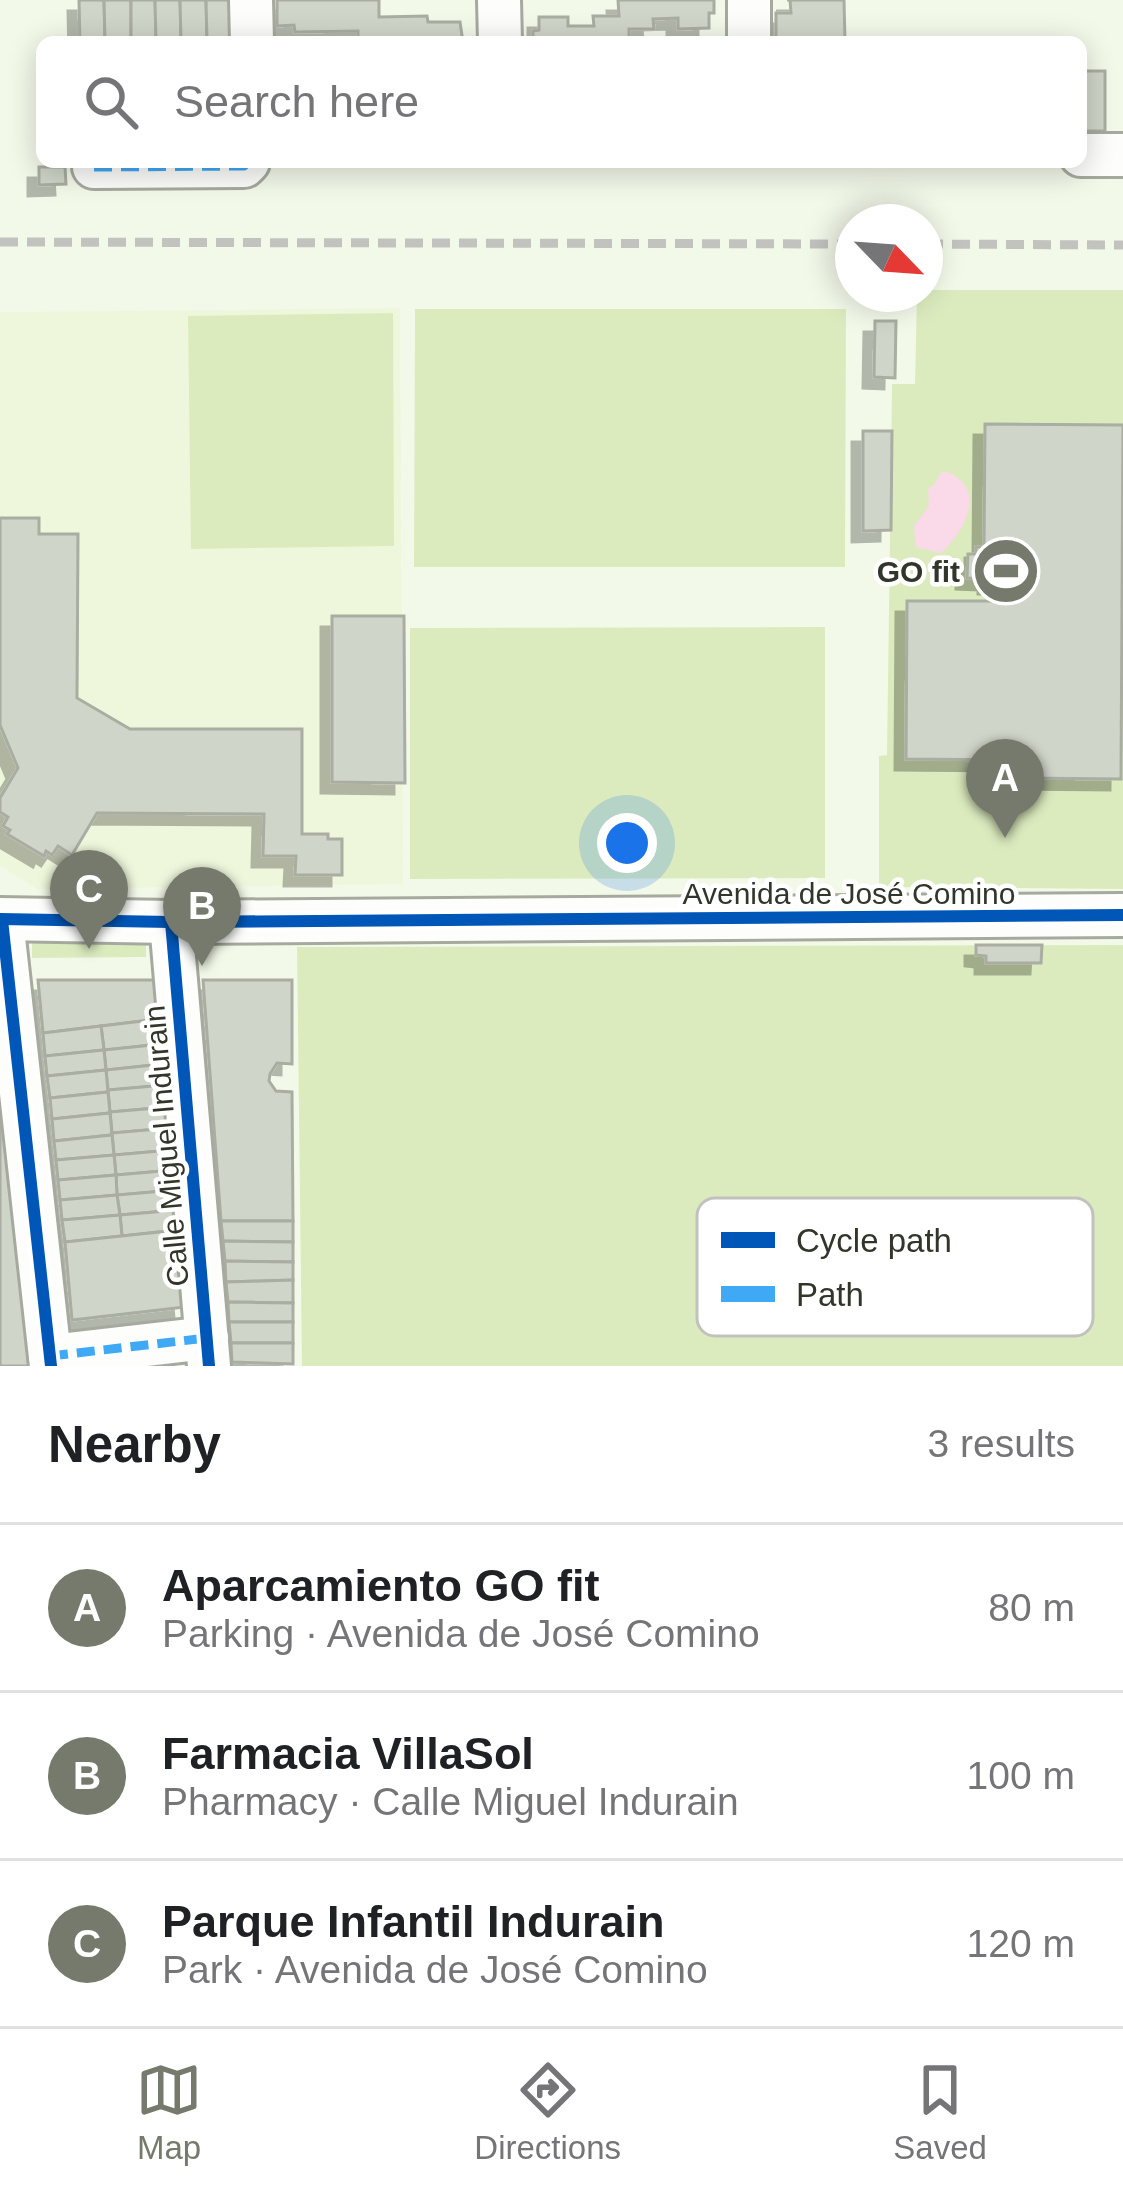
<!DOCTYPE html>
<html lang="en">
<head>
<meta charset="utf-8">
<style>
	body { margin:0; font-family:Helvetica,sans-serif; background:#f6f6f6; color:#202124 }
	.compass { position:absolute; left:835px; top:204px; width:108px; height:108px; border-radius:50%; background:#fff; box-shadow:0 6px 30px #0003; rotate:115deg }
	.you { position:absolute; left:627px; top:843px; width:42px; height:42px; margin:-30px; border:9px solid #fff; border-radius:50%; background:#1a73e8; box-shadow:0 0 0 18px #1a73e833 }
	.badge { display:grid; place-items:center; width:78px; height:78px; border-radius:50%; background:#757a6d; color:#fff; font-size:39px; font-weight:700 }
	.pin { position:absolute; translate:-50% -99px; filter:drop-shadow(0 3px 6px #0008) }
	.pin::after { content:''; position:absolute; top:63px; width:42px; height:36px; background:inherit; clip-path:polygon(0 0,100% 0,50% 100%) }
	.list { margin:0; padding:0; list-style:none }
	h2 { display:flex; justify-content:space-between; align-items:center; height:156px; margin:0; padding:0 48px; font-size:51px }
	h2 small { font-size:39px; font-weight:400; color:#757577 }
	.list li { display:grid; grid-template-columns:78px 1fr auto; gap:36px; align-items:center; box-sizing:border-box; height:168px; padding:0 48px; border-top:3px solid #e0e0e0 }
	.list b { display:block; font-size:45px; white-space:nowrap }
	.list p { margin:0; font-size:39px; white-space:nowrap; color:#757577 }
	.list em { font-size:39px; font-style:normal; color:#757577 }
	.icon { flex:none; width:66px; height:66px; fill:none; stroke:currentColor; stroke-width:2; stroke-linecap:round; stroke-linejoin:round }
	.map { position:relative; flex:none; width:1123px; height:1366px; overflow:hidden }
	.search { position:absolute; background:#fff; box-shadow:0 6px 30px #0003; left:36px; right:36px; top:36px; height:132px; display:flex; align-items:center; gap:30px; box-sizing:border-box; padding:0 42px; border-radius:18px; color:#757577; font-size:45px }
	.sheet { height:660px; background:#fff }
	nav { display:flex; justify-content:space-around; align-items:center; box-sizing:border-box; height:168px; border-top:3px solid #e0e0e0; background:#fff; font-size:33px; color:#757577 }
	nav a { display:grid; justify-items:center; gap:6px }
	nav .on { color:#757a6d }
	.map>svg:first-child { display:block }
	.built { fill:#eef7dc }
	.green { fill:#dcebbe }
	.water { fill:#fad9e8 }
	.building { fill:#d0d5c9; stroke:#a9ada2; stroke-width:3; filter:url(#shadow) }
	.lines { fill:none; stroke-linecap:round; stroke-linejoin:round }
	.minor-casing { stroke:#a6aa9e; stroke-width:48 }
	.minor { stroke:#fdfefc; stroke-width:42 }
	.rail { stroke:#c2c3bf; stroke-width:9; stroke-dasharray:18 9; stroke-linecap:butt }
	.quiet { stroke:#3fa9f5; stroke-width:9; stroke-dasharray:18 9; stroke-linecap:butt }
	.cycleway-casing { stroke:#fff; stroke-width:20 }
	.cycleway { stroke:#0057b8; stroke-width:12 }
	.labels { text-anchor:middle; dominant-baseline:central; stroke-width:9; stroke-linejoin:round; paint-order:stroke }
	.poi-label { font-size:30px; font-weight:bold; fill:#31352a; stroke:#fff; text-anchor:end }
	.street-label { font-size:30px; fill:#31352a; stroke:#fff }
	.key { fill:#fff; stroke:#c1c2bf; stroke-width:3 }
	.key-label { font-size:33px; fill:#31352a }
</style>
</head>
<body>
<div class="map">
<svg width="1123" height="1366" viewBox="0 0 1123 1366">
	<defs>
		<filter id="shadow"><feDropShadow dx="-11" dy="11" stdDeviation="0" flood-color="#0004"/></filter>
	</defs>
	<rect width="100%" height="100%" fill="#f3f9e9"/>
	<path class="built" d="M400,308L403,884L37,889L0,866V312Z"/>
	<g class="green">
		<path d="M925,290H1123V889L879,887V756L887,755L892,384H915L917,294H925Z"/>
		<path d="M415,309H846L845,567H414Z"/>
		<path d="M393,313L394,546L191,549L188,316Z"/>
		<path d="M825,627V878L410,879V628Z"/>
		<path d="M146,940V957L32,958V942Z"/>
		<path d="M1123,945V1366H302L297,947Z"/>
	</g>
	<path class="water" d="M942,471C989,483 967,530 941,553L916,547L914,526L929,506L928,489L935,484Z"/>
	<g class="building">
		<path d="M79,0H104L105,41L80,42Z"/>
		<path d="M104,0H131V41H105Z"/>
		<path d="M131,0H155L156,40L131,41Z"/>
		<path d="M155,0H180L181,40H156Z"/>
		<path d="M180,0H206L207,40H181Z"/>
		<path d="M206,0H232V39L207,40Z"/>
		<path d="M277,0H379V17L427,16L428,22H460L463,42H358V31L295,32L294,25L277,26Z"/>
		<path d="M618,0H714V13H709V28L678,29V18L653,19L654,29H629V42H533V31L539,30V17H568V26H594L593,16H619Z"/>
		<path d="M787,0H844L845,42H776V13H791L790,0Z"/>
		<rect x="1081" y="71" width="24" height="60"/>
		<path d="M39,167H65L66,184L39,185Z"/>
		<path d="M875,321H896L895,378L874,377Z"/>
		<path d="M985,424L1123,425L1121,779L1022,778V760L906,759L907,601H1006L1007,583H989V579L967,578L968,554H976V547H984Z"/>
		<path d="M863,431H892L891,530L863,531Z"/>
		<path d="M0,518H39V534H78L77,698L130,729H302V834H328V839H342V875H295L296,856H263L264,814L97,813L72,855L58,846L52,855L46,851L44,856L7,834L10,830L3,826L8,817L0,812V798L18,768L0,725Z"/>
		<path d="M332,616H404L405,783L332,782Z"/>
		<path d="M976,945H1042L1041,963H986V956L976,955Z"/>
		<path d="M38,980H156L159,1019L43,1033Z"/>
		<path d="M203,980H292V1064L277,1063L270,1074L269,1081L276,1091L292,1092L293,1221H221Z"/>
		<path d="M159,1019L162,1044L104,1050L101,1026Z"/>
		<path d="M101,1026L104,1050L45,1056L43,1033Z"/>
		<path d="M162,1044L163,1064L106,1070L104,1050Z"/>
		<path d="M104,1050L106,1070L47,1076L45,1056Z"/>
		<path d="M163,1064L165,1085L108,1090L106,1070Z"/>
		<path d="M106,1070L108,1092L50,1098L47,1076Z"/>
		<path d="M0,1072L32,1366H0Z"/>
		<path d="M165,1085L168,1107L110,1112L108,1090Z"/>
		<path d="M108,1092L110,1113L52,1119L50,1098Z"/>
		<path d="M168,1107L169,1128L112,1133L110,1112Z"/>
		<path d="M110,1113L112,1135L54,1141L52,1119Z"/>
		<path d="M169,1128L171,1150L114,1155L112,1133Z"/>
		<path d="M112,1135L114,1155L56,1160L54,1141Z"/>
		<path d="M171,1150L173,1170L116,1175L114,1155Z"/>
		<path d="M114,1155L116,1175L58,1180L56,1160Z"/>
		<path d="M173,1170L175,1190L117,1195L116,1175Z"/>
		<path d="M116,1175L117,1195L60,1200L58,1180Z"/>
		<path d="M175,1190L177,1210L120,1215L117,1195Z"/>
		<path d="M117,1195L120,1215L62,1220L60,1200Z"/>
		<path d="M177,1210L178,1230L122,1236L120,1215Z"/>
		<path d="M120,1215L122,1236L65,1242L62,1220Z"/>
		<path d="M221,1221H293V1242L223,1241Z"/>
		<path d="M178,1230L185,1307L72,1320L65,1242Z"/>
		<path d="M223,1241L293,1242V1262L225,1261Z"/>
		<path d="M225,1261L293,1262V1280L226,1282Z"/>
		<path d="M293,1280V1303L228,1302L226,1282Z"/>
		<path d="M228,1302L293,1303V1322H229Z"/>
		<path d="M229,1322H293V1343H231Z"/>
		<path d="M231,1343H293V1364L232,1362Z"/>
	</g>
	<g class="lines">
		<defs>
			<g id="minor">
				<path d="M251,0L252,42"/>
				<path d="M499,0L500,42"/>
				<path d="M749,0V42"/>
				<path d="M1081,155H1123"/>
				<path d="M94,167L244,166L248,162"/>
				<path d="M0,919L171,922L1123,915"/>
				<path d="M2,920L51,1366"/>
				<path d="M171,922L209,1366"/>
				<path d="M50,1356L207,1338"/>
			</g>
		</defs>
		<use href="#minor" class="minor-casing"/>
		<use href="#minor" class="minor"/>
		<g class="rail">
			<path d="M0,242L853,244"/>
			<path d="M925,244L1123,245"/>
		</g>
		<g class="quiet">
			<path d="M94,167L244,166L248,162"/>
			<path d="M50,1356L207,1338"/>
		</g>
		<defs>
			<g id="cycleway">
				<path d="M0,919L171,922L1123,915"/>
				<path d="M2,920L51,1366"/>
				<path d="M171,922L209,1366"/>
			</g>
		</defs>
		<use href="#cycleway" class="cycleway-casing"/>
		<use href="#cycleway" class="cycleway"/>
	</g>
	<defs>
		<symbol id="stadium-disc" viewBox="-11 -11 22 22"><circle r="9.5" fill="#757a6d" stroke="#fff"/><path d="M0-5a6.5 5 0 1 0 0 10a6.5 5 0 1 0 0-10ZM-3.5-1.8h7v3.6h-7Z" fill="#fff"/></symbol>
	</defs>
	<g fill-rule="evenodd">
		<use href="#stadium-disc" x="968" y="533" width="76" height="76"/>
	</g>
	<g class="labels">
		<g class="poi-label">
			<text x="960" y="571">GO fit</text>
		</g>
		<g class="street-label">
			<text x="849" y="893">Avenida de José Comino</text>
			<text transform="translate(166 1146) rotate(-95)">Calle Miguel Indurain</text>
		</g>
	</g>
	<rect x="697" y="1198" width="396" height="138" rx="18" class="key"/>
	<rect x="721" y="1232" width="54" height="16" fill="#0057b8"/>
	<rect x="721" y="1286" width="54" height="16" fill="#3fa9f5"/>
	<g class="key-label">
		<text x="796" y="1252">Cycle path</text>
		<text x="796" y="1306">Path</text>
	</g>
</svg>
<svg class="compass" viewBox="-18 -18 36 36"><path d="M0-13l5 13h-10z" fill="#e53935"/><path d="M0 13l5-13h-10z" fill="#757577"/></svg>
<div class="you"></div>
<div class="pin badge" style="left:1005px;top:838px">A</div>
<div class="pin badge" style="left:202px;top:966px">B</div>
<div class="pin badge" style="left:89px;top:949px">C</div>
<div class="search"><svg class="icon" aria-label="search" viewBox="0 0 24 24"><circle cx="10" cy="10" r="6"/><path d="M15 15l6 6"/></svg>Search here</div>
</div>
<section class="sheet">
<h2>Nearby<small>3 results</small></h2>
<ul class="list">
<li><span class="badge">A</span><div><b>Aparcamiento GO fit</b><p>Parking · Avenida de José Comino</p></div><em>80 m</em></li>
<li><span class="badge">B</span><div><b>Farmacia VillaSol</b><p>Pharmacy · Calle Miguel Indurain</p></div><em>100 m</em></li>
<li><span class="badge">C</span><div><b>Parque Infantil Indurain</b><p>Park · Avenida de José Comino</p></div><em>120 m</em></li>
</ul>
</section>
<nav>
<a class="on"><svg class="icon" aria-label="map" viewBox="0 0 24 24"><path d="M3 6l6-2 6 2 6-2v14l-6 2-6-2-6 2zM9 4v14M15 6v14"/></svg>Map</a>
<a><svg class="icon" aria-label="directions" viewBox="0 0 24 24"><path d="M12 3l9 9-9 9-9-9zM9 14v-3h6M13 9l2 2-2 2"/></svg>Directions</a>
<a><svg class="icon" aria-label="saved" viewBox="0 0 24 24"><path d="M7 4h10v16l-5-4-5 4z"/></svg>Saved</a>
</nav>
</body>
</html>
